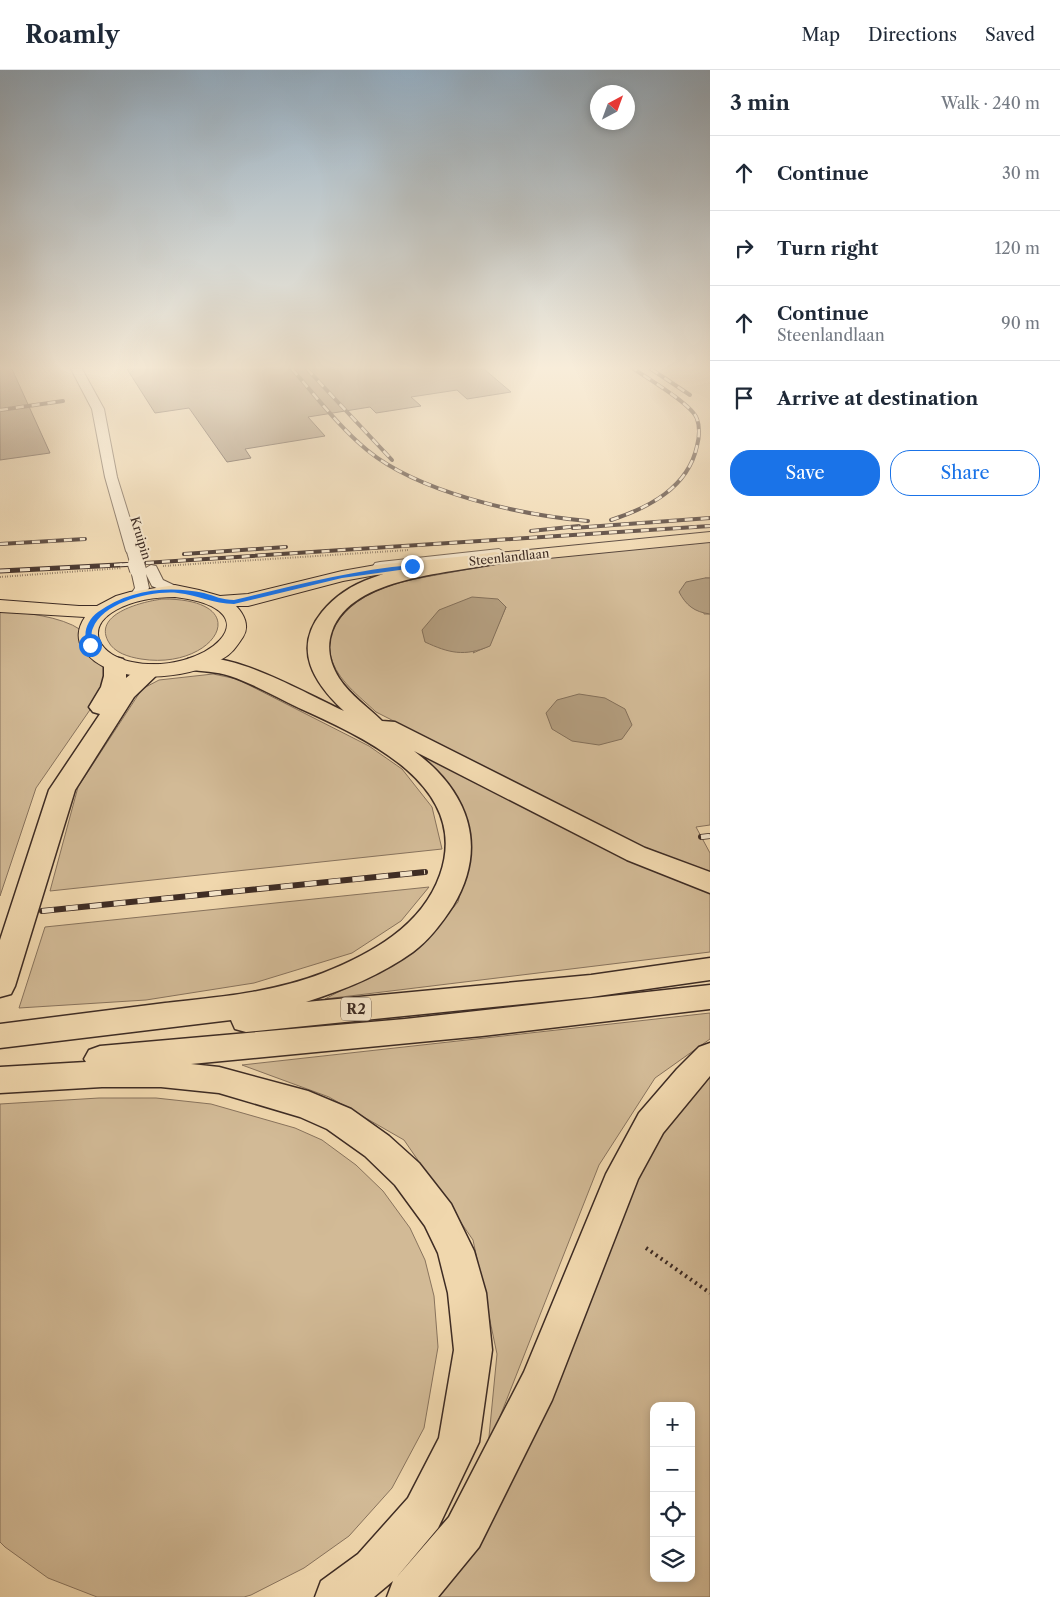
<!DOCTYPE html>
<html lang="en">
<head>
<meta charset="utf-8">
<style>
	body { margin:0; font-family:"Libre Caslon Text",serif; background:#f6f6f7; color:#1f2937 }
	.controls { position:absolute; right:15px; bottom:15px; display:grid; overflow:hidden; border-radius:10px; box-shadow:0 2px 8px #0003 }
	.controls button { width:45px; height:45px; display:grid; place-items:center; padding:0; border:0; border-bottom:1px solid #e0e1e3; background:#fff; color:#1f2937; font:25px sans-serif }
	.compass { position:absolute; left:590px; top:15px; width:45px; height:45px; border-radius:50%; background:#fff; box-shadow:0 2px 8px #0003; rotate:41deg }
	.stop { position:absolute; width:15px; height:15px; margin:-11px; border:4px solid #1a73e8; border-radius:50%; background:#fff }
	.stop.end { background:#1a73e8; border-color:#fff; box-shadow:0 1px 5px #0008 }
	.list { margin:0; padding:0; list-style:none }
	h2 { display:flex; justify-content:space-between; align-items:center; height:65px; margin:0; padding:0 20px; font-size:21px }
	h2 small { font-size:16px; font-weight:400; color:#747a83 }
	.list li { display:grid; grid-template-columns:32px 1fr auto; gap:15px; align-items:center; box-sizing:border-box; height:75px; padding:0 20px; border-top:1px solid #e0e1e3 }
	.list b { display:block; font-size:19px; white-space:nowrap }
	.list p { margin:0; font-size:16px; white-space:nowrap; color:#747a83 }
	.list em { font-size:16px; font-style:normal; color:#747a83 }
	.actions { display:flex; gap:10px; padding:15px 20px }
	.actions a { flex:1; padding:11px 0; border:1px solid #1a73e8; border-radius:20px; text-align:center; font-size:18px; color:#1a73e8 }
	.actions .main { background:#1a73e8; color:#fff }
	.icon { flex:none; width:28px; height:28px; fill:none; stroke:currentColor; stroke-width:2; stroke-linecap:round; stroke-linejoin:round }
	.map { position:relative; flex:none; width:710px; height:1527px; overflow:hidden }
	header { display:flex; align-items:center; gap:30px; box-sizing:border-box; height:70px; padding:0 25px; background:#fff; border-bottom:1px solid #e0e1e3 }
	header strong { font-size:24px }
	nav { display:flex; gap:28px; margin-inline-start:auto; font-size:18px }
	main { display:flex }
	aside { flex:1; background:#fff }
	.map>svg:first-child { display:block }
	.green { fill:#d2ba96; stroke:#88735d; fill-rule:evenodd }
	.water { fill:#b39d7e; stroke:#84705a }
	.building { fill:#9b856b; stroke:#3e2c24 }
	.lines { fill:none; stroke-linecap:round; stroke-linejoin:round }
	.minor-casing { stroke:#6a5746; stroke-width:2 }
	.major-casing { stroke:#3e2c24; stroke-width:2 }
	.highway-casing { stroke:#3e2c24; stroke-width:3 }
	.path-far1 { stroke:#3e2c24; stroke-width:2; stroke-dasharray:0.5 2; stroke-linecap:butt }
	.path { stroke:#3e2c24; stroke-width:4; stroke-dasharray:2 4; stroke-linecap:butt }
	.minor { fill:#f5e5ca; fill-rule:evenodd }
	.major { fill:#f0d7ad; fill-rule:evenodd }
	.highway { fill:#f0d7ad; fill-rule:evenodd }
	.rail-far2-casing { stroke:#3e2c24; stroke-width:4 }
	.rail-far1-casing { stroke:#3e2c24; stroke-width:5 }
	.rail-casing { stroke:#3e2c24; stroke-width:6 }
	.rail-far2 { stroke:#f5e5ca; stroke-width:2.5; stroke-dasharray:8; stroke-linecap:butt }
	.rail-far1 { stroke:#f5e5ca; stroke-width:3; stroke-dasharray:10; stroke-linecap:butt }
	.rail { stroke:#f5e5ca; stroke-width:4.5; stroke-dasharray:12; stroke-linecap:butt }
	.minor-bridge-far1-casing { stroke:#6a5746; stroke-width:14; stroke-linecap:butt }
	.minor-bridge-casing { stroke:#6a5746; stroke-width:18; stroke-linecap:butt }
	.minor-bridge-far1 { stroke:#f5e5ca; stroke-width:12 }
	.minor-bridge { stroke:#f5e5ca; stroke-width:16 }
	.route { fill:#1a73e8 }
	.labels { text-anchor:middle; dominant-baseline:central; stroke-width:4; stroke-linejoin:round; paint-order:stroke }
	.far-street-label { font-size:12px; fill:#3e2c24; stroke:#f5e5ca }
	.shield { fill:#f5e5ca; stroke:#756456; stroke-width:1 }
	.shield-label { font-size:14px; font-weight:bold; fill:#3e2c24 }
</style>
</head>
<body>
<header>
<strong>Roamly</strong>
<nav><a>Map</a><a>Directions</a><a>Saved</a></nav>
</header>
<main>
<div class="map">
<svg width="710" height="1527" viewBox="0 0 710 1527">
	<rect width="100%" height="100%" fill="#f0d7ad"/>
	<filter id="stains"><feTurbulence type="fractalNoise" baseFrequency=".004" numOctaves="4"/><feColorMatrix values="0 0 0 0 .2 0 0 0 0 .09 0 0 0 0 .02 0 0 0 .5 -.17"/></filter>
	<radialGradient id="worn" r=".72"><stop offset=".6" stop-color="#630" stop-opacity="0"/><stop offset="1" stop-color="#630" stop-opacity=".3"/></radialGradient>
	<g class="green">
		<path d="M710,472V508H705L704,544H710V755L696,757L710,783V803L642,776L597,754L376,642C359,626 337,610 331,587C322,557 352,532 376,521C401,510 427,507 453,502C538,485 624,481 710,472ZM506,537L489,576L473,583Z"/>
		<path d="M163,529C259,529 215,601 141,589C129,587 114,583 108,571C93,543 145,531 163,529Z"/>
		<path d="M0,540C24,543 61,546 81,560C83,583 87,587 107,597L109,605L94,634L36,718L0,826Z"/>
		<path d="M213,604L237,609L369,676L402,699L432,737L442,779L50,821L78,717L142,619L159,610Z"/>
		<path d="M421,683L658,803L710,820V882L325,929L417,880L458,832L471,781L462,739Z"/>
		<path d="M429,817L401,851L352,883L254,913L146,930L19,938L45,857Z"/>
		<path d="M710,943V969L655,1008L599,1095L488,1377L497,1284L473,1170L404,1070L329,1027L242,995Z"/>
		<path d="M710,1004V1527H434L635,1110L663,1060ZM654,1336H691V1508H654Z"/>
		<path d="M99,1028H156L211,1034L295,1058L322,1070L356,1095L383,1121L410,1158L425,1190L434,1226L438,1277L424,1358L392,1418L349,1466L304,1498L251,1525L244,1527H97L48,1508L5,1477L0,1472V1034Z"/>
	</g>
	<g class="water">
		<path d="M705,508H710V544C694,542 686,535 679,522L686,512Z"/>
		<path d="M472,527L498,529L506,537L490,576C464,587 449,583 425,572L422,560L439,540Z"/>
		<path d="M579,624L605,628L625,639L632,655L622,669L599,675L572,671L552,659L546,643L557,630Z"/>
	</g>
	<g class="building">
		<path d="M0,299H12L50,383L0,390Z"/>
		<path d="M127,299H484L511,322L467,329L457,320L411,327L421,336L376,343L370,337L308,347L325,366L245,379L251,388L227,392L189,338L155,343Z"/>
	</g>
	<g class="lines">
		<defs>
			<g id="minor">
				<path d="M71,299H82L104,339L117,407L140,481L138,484H128L126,481L105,407L92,339Z"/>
				<path d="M499,479L506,483L504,486L380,500L375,499L373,496L375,493L380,492Z"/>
				<path d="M151,495L156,496L163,510L180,518L182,521L180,524H170L152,516L146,504L149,518L143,527H133L131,524L135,518L131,500L133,497L138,496L144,499Z"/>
			</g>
			<path id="major" d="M710,462V472L376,505L343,511L248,536H236C244,544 250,556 243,567C237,576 232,584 222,589C188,611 108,617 83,579C76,569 78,557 85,547L0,542V530L79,536H97L116,526L130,522L175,515L199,520L220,526L248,524L342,501L376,495ZM175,527C281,540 203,607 132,592C101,586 82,559 116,540C134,530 155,527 175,527Z"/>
			<g id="highway">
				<path d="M495,482L502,484L505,488L502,492C454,504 352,505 332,561C326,577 330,594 339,608C350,625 368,637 382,651L395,652L645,778L710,802V823L627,790L414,681C468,721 489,776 453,836C442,853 429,870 413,882C381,905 344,920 306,932L591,905L710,888V910L591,927L246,962L235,959L231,950L0,978V954C55,947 110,940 165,933C219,927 271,923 323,903C371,884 422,856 440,805C472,715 363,667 299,638C276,627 254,614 230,606C216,601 202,602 188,599L185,594L188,589C231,579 304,623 344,641C314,613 292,579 322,542C335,526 352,515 372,508C411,493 454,489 495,482Z"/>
				<path d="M115,587L123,589L126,594V608C137,600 144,592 159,595L162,600L134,627L75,720L15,916L11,924L0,927V870L49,720L100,644L93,642L89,637L101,617L104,606V594L107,589Z"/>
				<path d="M710,915V939L482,966L191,994L219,997L308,1021L351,1039L389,1066L419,1093L451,1134L474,1181L486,1223L492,1280L479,1372L438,1458L396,1508L449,1447L524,1302L606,1104L639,1043L677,999L699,977L710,973V1006L663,1063L638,1109L552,1330L479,1477L438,1527H387L393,1511L374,1527H315L321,1511L358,1484L408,1428L439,1368L454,1280L448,1223L438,1183L425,1156L395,1115L365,1086L327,1059L300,1047L219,1023L161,1017H102L0,1023V997L86,992L84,989L89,980L100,976L405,949Z"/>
			</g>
		</defs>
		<use href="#minor" class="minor-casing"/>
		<use href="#major" class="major-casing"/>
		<use href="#highway" class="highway-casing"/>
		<g class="path-far1">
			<path d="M163,496L409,480"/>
			<path d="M0,507L122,498"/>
		</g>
		<path class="path" d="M646,1178L710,1223"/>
		<use href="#minor" class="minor"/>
		<use href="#major" class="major"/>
		<use href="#highway" class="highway"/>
		<defs>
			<g id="rail-far2">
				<path d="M292,299C316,326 338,356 367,380C419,423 521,445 588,451"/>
				<path d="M307,299L392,390"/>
				<path d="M651,299L690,325"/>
				<path d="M0,340L63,331"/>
				<path d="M611,450C648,438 688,418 697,376C699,368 700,357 697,349C693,335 647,308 634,299"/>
				<path d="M573,458L710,448"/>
				<path d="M531,461L579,456"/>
				<path d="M0,474L85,469"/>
				<path d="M184,484L286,477"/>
				<path d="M114,495L710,456"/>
			</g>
			<path id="rail-far1" d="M0,501L137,494"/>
			<g id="rail">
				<path d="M701,767L710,766"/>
				<path d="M42,841L425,802"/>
			</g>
		</defs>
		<use href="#rail-far2" class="rail-far2-casing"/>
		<use href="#rail-far1" class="rail-far1-casing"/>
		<use href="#rail" class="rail-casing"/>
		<use href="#rail-far2" class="rail-far2"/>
		<use href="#rail-far1" class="rail-far1"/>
		<use href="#rail" class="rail"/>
		<defs>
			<path id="minor-bridge-far1" d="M133,481L137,495"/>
			<path id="minor-bridge" d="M136,494L138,500"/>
		</defs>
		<use href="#minor-bridge-far1" class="minor-bridge-far1-casing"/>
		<use href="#minor-bridge" class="minor-bridge-casing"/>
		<use href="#minor-bridge-far1" class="minor-bridge-far1"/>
		<use href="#minor-bridge" class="minor-bridge"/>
	</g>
	<linearGradient id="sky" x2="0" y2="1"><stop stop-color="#93abbe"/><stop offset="0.58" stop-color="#f8edda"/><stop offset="1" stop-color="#f8edda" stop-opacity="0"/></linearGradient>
	<rect width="710" height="513" fill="url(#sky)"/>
	<path class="route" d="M412,495L414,498L342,508L234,534C214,534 197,525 178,523C153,520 103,532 93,558C90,564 93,570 93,576H88C82,564 87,550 98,542C128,520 168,515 204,523C215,526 222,530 234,530C293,516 352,500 412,495Z"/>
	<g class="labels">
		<g class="far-street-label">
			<text transform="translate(141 468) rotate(73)">Kruipin</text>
			<text transform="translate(509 487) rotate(-6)">Steenlandlaan</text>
		</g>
		<rect class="shield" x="341" y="927.5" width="30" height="23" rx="4"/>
		<g class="shield-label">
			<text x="356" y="939">R2</text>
		</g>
	</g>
	<rect width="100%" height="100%" filter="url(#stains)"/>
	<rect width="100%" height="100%" fill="url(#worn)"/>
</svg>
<div class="controls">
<button>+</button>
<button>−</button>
<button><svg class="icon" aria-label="locate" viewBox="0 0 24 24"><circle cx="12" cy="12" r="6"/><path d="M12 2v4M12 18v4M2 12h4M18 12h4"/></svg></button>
<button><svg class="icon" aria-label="layers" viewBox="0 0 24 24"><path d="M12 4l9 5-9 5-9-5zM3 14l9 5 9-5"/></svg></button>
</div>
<svg class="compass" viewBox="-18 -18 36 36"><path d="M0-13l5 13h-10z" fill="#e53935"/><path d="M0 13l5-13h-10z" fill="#747a83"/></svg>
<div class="stop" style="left:90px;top:575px"></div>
<div class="stop end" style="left:412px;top:496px"></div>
</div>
<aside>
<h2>3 min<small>Walk · 240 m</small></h2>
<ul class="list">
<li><svg class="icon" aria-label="ahead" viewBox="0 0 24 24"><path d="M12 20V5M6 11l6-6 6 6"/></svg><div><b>Continue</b></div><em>30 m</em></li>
<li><svg class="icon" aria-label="right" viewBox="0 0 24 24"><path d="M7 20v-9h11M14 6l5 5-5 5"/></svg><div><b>Turn right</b></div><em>120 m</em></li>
<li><svg class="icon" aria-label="ahead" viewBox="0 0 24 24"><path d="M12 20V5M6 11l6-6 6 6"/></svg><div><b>Continue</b><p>Steenlandlaan</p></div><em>90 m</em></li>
<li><svg class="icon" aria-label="arrive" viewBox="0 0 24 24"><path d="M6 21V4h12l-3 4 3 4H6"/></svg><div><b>Arrive at destination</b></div></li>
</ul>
<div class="actions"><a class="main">Save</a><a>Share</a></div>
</aside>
</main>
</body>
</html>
